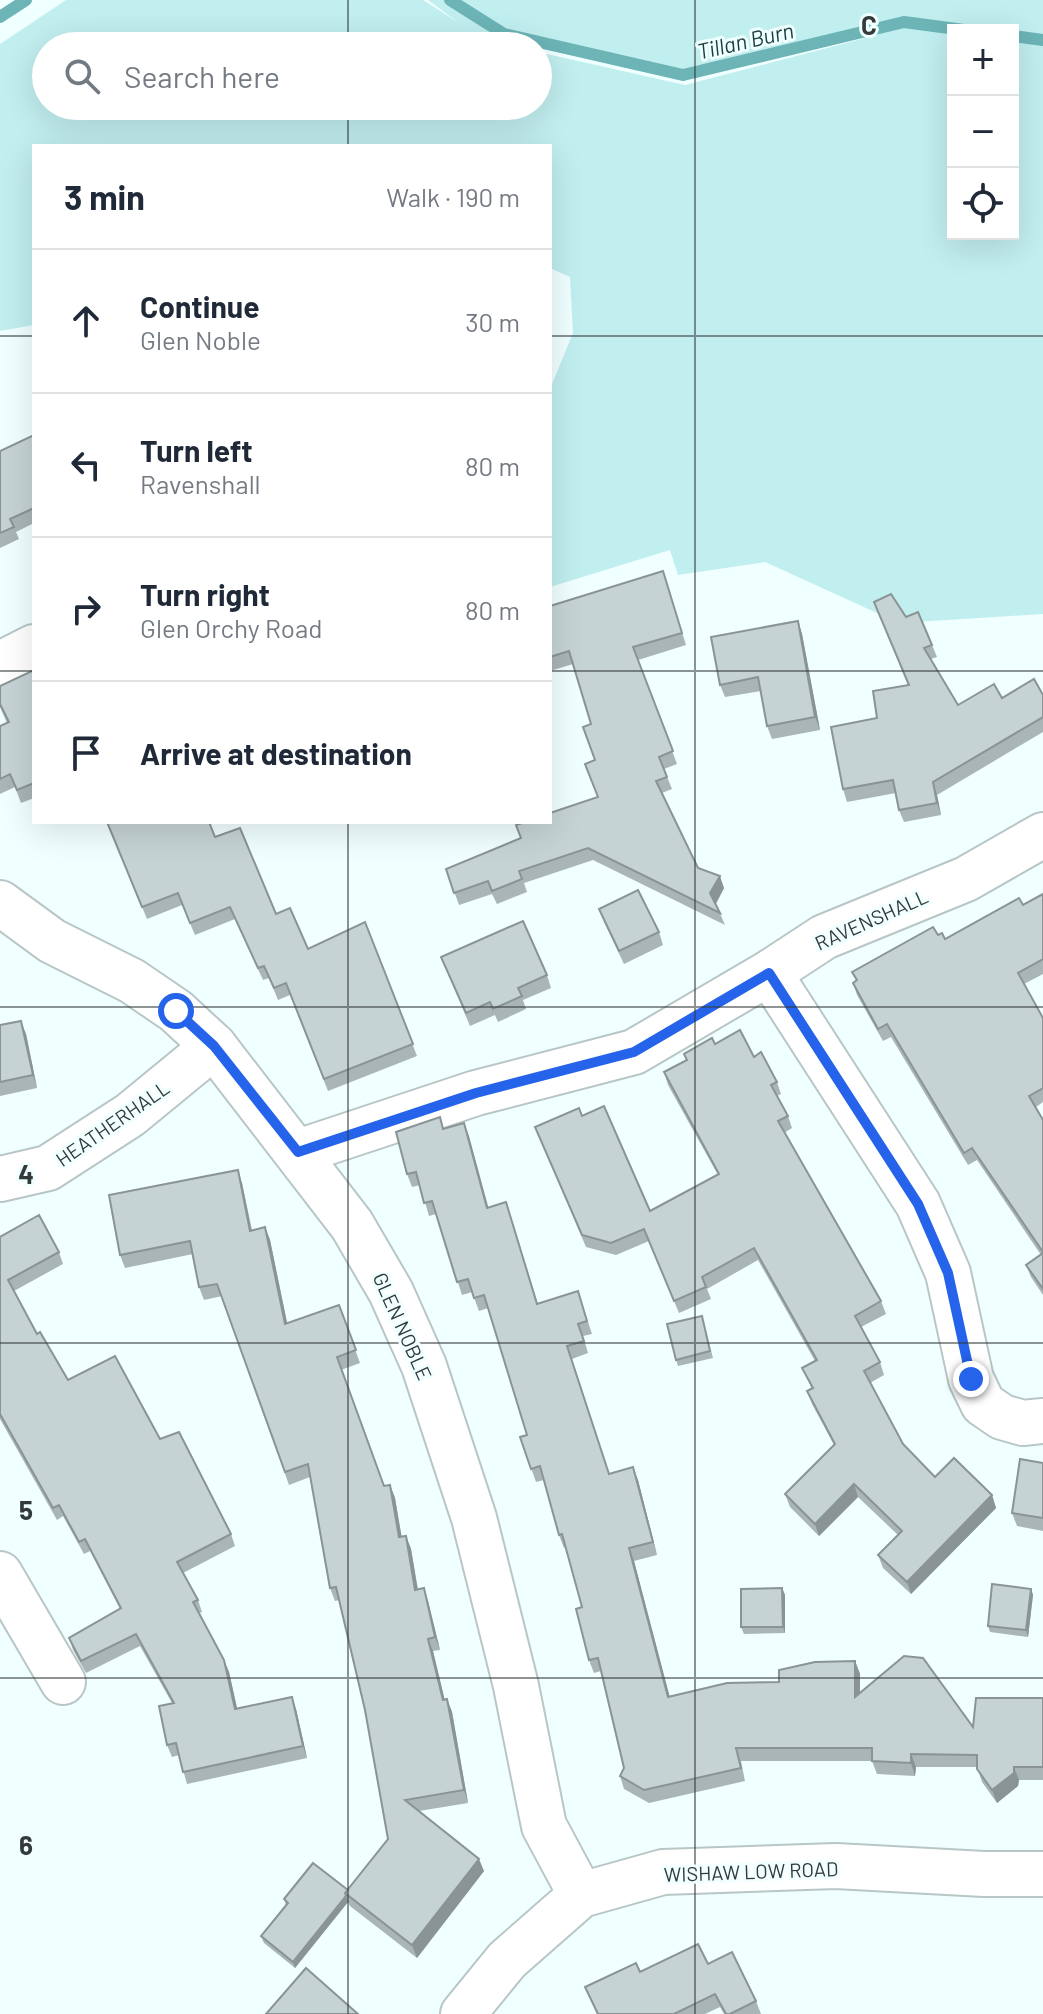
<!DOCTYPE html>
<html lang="en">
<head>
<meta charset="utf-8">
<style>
	body { margin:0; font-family:Barlow,sans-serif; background:#f6f6f7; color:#1f2937 }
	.controls { position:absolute; right:24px; top:24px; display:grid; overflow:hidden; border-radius:0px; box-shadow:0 8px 32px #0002 }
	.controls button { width:72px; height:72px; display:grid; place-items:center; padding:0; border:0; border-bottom:2px solid #e0e1e3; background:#fff; color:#1f2937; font:40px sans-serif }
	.stop { position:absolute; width:24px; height:24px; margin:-18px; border:6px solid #2563eb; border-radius:50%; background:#fff }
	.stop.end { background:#2563eb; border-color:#fff; box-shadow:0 2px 8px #0008 }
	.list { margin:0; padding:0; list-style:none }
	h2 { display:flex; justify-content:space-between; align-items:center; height:104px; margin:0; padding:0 32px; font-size:34px }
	h2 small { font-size:26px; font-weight:400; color:#747a83 }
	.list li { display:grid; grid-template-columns:52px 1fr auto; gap:24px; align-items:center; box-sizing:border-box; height:144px; padding:0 32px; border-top:2px solid #e0e1e3 }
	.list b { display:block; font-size:30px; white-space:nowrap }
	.list p { margin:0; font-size:26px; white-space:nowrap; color:#747a83 }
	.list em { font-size:26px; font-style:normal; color:#747a83 }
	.icon { flex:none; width:44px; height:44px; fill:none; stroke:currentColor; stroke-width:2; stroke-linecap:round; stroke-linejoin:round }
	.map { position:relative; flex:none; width:1043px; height:2014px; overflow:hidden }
	.search { position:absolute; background:#fff; box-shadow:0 8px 32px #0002; left:32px; top:32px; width:520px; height:88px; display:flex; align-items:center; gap:20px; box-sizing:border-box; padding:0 28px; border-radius:44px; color:#747a83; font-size:30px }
	.panel { position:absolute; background:#fff; box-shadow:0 8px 32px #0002; left:32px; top:144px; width:520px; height:680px; border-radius:0px }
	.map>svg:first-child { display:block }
	.green { fill:#c1eeef; fill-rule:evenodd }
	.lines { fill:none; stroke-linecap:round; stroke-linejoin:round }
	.stream { stroke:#6cb4b6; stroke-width:12 }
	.minor-casing { stroke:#b8c6c6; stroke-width:48 }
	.minor { stroke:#fff; stroke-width:44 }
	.wall { fill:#a9b5b6 }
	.shaded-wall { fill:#8a9494 }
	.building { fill:#c5d3d4; stroke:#8a9494; stroke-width:2 }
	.route { stroke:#2563eb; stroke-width:10 }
	.grid { fill:none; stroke:#343a3a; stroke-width:2; stroke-opacity:0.55 }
	.labels { text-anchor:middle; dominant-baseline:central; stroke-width:6; stroke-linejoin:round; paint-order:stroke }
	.street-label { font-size:20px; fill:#343a3a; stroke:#f0ffff }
	.water-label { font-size:22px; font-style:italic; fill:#1a3e3f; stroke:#f0ffff }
	.grid-label { font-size:26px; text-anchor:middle; font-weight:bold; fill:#343a3a; stroke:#f0ffff; stroke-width:6; stroke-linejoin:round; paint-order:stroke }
</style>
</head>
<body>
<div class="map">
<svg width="1043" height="2014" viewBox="0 0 1043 2014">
	<rect width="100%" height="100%" fill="#f0ffff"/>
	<path class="green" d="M66,0H423L459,23L428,0H1043V614L899,623L765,562L678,575L670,550L550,587V389L573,333L570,277L550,268V146H34V325L0,331V44ZM953,30H1013V234H953ZM881,34L685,85L538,52V106H46V46H511L500,42L628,61L683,75Z"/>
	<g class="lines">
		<g class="stream">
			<path d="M450,0L504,34L683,75L904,22L964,30"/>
			<path d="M0,17L26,0"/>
			<path d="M1013,36L1043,40"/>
		</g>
		<defs>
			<g id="minor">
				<path d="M0,664L34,647"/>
				<path d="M0,903L52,941L132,981L176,1011L214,1046L352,1225L391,1292L424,1366L474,1518L516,1686L544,1826L581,1895"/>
				<path d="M769,973L918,1204L948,1273L971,1379L983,1404L1002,1417L1023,1423L1043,1421"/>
				<path d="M298,1152L476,1093L634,1052L769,973L824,937L966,879L1043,835"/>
				<path d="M0,1179L48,1168L130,1115L214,1046"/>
				<path d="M0,1574L63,1682"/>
				<path d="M463,2014L507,1960L581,1895L663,1872L836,1866L984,1874H1043"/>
			</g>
		</defs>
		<use href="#minor" class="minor-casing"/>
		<use href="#minor" class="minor"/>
	</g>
	<g class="wall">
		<path d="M34,435V523L16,532L19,539L0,548V451Z"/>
		<path d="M663,571L686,645L638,660L677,764L664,769L672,789L662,793L698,868L724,888L716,904L725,925L593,860L524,883L527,892L497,904L492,894L459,905L446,869L521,838L598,797L591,724L573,664L550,671V606Z"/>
		<path d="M874,602L906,617L932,645L937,657L931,659L958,705L1002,698L1043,695V732L937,795L941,815L904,822L899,810L896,793L847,802L843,789L877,718L908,685Z"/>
		<path d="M798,621L802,634L820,730L772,739L767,726L761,691L725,697L720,685Z"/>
		<path d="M34,670V798L21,803L15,787L0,794V726L7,723L0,707V686Z"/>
		<path d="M107,822L215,837L276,914L308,949L365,922L417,1056L328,1091L290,995L278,1000L269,978L263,980L235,919L195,935L182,905L147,919Z"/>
		<path d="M1043,894V974L1024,984L1043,1018V1102L1036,1107L1043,1120V1295L1031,1277L1026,1265L1041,1255L977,1160L968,1165L891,1037L883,1041L857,995L853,983L856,981L852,972L938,935L945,939L1023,905Z"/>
		<path d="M599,909L659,932L663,945L624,964L604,922Z"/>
		<path d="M441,957L547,975L551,988L523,1000L526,1009L498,1022L495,1015L470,1026Z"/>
		<path d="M0,1025L26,1034L37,1088L0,1096Z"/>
		<path d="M715,1044L754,1057L777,1082L781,1094L777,1096L788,1116L792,1128L784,1133L881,1301L886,1314L861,1327L880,1362L884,1375L870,1383L903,1444L935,1477L992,1495L996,1508L911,1594L883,1568L878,1555L898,1535L858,1497L819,1536L790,1507L785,1494L834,1445L812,1404L807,1391L812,1389L802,1368L815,1361L758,1260L707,1289L711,1299L679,1313L649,1241L616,1255L586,1247L535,1127L582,1116L650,1211L718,1175L668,1085L664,1072L686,1060L684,1054Z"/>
		<path d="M464,1123L488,1208L506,1202L538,1304L578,1291L592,1334L583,1336L588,1353L572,1359L609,1474L638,1480L657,1555L634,1561L669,1696L779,1682L855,1661L860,1674V1693L973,1727L1043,1698V1780H1019L1018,1786L997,1803L982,1782L977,1767H916L915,1776L877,1774L872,1761H741L745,1781L649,1803L624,1789L620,1776L624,1768L601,1671L594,1673L589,1660L582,1607L565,1547L564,1548L559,1535L544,1480L536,1482L520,1437L527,1435L488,1308L479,1311L472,1292L462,1295L436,1214L429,1216L420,1185L412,1187L407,1174L444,1128Z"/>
		<path d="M242,1183L252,1230L265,1227L270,1240L287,1323L339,1305L360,1363L341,1370L384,1486L390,1485L395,1498L401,1537L406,1536L411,1549L418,1590L428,1601L440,1650L433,1651L444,1699H447L452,1712L468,1803L419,1811L484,1871L417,1958L350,1906L348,1902L295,1968L264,1943L261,1936L286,1905L284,1899L348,1890L388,1839L365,1710L339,1600L335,1601L330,1588L310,1477L289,1485L222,1296L204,1300L199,1287L193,1254L125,1268L120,1255Z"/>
		<path d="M0,1237L59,1252L63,1264L14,1291L37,1334L68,1380L160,1439L231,1534L235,1546L183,1573L198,1600L202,1612L199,1613L224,1660L229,1672L237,1709H296L307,1758L187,1784L179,1755L172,1757L167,1745L172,1703L140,1646L86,1673L73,1650L69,1638L120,1609L90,1551L84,1554L63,1516L57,1520L0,1419Z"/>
		<path d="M702,1316L713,1358L678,1366L676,1360Z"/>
		<path d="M1043,1463V1531L1017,1526L1012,1513Z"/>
		<path d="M782,1588L785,1595V1633L744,1634L741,1627Z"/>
		<path d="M1031,1589L1033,1595L1028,1637L990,1632L988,1626Z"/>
		<path d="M708,1964L756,2001L761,2014H724L720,2007L705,2014H597L585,1987L640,1972Z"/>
	</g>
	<g class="shaded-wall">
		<path d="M798,621L802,634L820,730L815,717Z"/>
		<path d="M933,782L937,795L941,815L937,803Z"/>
		<path d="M720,876L724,888L715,905L710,893Z"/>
		<path d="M21,1021L26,1034L37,1088L33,1075Z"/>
		<path d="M464,1123L469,1136L492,1221L487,1208Z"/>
		<path d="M238,1170L242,1183L254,1244L250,1231Z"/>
		<path d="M265,1227L270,1240L290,1337L285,1324Z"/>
		<path d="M633,1467L638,1480L657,1555L653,1542Z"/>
		<path d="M854,1484L858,1497L819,1536L815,1524Z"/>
		<path d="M390,1485L395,1498L404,1550L399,1537Z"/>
		<path d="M992,1495L996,1508L911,1594L907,1582Z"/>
		<path d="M406,1536L411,1549L420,1603L415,1590Z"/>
		<path d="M629,1548L634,1561L673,1709L668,1697Z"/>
		<path d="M424,1588L428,1601L440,1650L435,1637Z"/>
		<path d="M782,1588L785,1595V1633L783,1627Z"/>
		<path d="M1031,1589L1033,1595L1028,1637L1026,1630Z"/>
		<path d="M428,1639L433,1651L448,1713L443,1700Z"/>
		<path d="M224,1660L229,1672L240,1721L235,1709Z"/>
		<path d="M855,1661L860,1674V1710L855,1697Z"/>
		<path d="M292,1697L296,1709L307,1758L303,1746Z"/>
		<path d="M447,1699L452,1712L468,1803L464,1790Z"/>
		<path d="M911,1754L916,1767L915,1776L911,1763Z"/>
		<path d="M1014,1767L1019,1780L1018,1786L997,1803L992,1790Z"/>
		<path d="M479,1859L484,1871L417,1958L412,1945Z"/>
		<path d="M346,1896L348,1902L295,1968L293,1962Z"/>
	</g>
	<g class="building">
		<path d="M34,435V508L10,519L14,527L0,533V451Z"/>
		<path d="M663,571L682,633L633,647L673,751L659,757L667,777L656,781L698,868L720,876L710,893L720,913L588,848L519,871L522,879L492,891L488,881L454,893L446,869L521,838L516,825L525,822H550V813L598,797L585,764L595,760L583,727L591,724L569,651L550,657V606Z"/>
		<path d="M891,594L906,617L918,612L932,645L924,648L958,705L994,684L1002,698L1034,679L1043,695V717L933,782L937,803L899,810L893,780L843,789L831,727L877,718L873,691L909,685L874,602Z"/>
		<path d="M798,621L815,717L767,726L758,677L720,685L711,637Z"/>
		<path d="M34,670V783L17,790L10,774L0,779V726L9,722L0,704V686Z"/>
		<path d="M107,822H209L215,837L240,828L276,914L290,908L308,949L365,922L413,1044L324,1079L286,983L274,988L264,966L258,968L230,907L190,923L178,893L142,907Z"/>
		<path d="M638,890L659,932L619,951L599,909Z"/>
		<path d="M1043,894V959L1018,973L1043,1018V1088L1029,1096L1043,1120V1252L972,1148L964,1153L887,1024L878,1029L853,983L857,980L852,972L933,927L938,935L942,933L945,939L1019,898L1023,905Z"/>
		<path d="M523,921L547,975L518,988L522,996L493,1009L490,1002L466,1013L441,957Z"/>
		<path d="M21,1021L33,1075L0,1082V1025Z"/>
		<path d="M740,1030L754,1057L761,1052L777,1082L771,1085L788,1116L778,1121L881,1301L855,1316L880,1362L864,1371L903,1444L935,1477L954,1458L992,1495L907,1582L878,1555L902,1531L854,1484L815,1524L785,1494L835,1444L807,1391L813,1388L802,1368L817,1360L754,1248L702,1277L706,1287L674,1301L644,1229L611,1243L582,1235L535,1127L579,1108L582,1116L604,1106L650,1211L719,1174L664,1072L687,1060L684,1054L712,1038L715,1044Z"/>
		<path d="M440,1117L443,1129L464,1123L487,1208L506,1202L537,1304L578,1291L587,1321L578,1324L584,1341L567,1346L609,1474L633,1467L653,1542L629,1548L668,1697L727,1683L779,1682V1670L815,1662L855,1661V1697L904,1656L923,1658L973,1727L976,1698H1043V1767H1014V1773L992,1790L977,1769V1755L911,1754V1763L872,1761V1748H736L741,1768L644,1790L620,1776L624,1768L598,1658L589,1660L576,1609L582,1607L562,1534L559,1535L540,1466L531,1469L520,1437L527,1435L484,1295L474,1298L468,1279L457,1282L432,1201L424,1203L416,1172L407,1174L396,1132Z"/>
		<path d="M238,1170L250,1231L265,1227L285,1324L339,1305L356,1350L337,1357L384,1486L390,1485L399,1537L406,1536L415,1590L424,1588L435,1637L428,1639L443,1700L447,1699L464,1790L405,1800L479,1859L412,1945L345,1893L388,1839L365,1710L336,1587L330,1588L308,1464L285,1472L217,1284L199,1287L190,1241L120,1255L109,1195Z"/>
		<path d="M39,1215L59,1252L8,1280L37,1334L40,1332L68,1380L115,1356L160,1439L179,1432L231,1534L177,1562L198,1600L193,1602L224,1660L235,1709L292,1697L303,1746L183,1772L176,1743L167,1745L159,1706L174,1703L136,1634L81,1661L69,1638L121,1608L85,1539L79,1542L59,1505L53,1508L0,1414V1237Z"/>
		<path d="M1043,1253V1289L1026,1265Z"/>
		<path d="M702,1316L710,1351L676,1360L667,1324Z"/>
		<path d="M1020,1459L1043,1463V1518L1012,1513Z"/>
		<path d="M992,1584L1031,1589L1026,1630L988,1626Z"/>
		<path d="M782,1588L783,1627H741V1589Z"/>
		<path d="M313,1863L348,1890L345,1893L346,1896L293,1962L261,1936L288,1903L284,1899Z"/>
		<path d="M698,1944L708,1964L732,1952L756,2001L730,2014H726L715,1994L674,2014H598L585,1987L636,1963L640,1972Z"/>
		<path d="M306,1968L358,2014H266Z"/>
	</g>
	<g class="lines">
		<path class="route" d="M176,1011L214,1046L298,1152L476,1093L634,1052L769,973L918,1204L948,1273L971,1379"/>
	</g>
	<path class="grid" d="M348,0V46M695,0V2014M348,106V146M0,336H34M550,336H1043M0,671H34M550,671H1043M348,822V2014M0,1007H1043M0,1343H1043M0,1678H1043"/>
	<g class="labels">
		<g class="street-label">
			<text transform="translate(871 919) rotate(-24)">RAVENSHALL</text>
			<text transform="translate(112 1123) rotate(-35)">HEATHERHALL</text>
			<text transform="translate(403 1326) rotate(66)">GLEN NOBLE</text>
			<text transform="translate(751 1871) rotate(-2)">WISHAW LOW ROAD</text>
		</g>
		<g class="water-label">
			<text transform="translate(745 40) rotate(-13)">Tillan Burn</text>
		</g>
	</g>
	<g class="grid-label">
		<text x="869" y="35">C</text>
		<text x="26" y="1184">4</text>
		<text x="26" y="1520">5</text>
		<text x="26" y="1855">6</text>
	</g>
</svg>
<div class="controls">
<button>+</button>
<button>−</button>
<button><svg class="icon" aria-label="locate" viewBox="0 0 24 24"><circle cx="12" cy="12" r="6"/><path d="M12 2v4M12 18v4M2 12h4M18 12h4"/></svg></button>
</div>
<div class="stop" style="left:176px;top:1011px"></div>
<div class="stop end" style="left:971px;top:1379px"></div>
<div class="search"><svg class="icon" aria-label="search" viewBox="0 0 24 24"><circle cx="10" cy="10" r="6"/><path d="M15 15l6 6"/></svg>Search here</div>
<section class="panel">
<h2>3 min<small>Walk · 190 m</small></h2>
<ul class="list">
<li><svg class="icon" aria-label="ahead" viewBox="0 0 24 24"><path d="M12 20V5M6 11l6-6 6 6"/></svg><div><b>Continue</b><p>Glen Noble</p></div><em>30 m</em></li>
<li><svg class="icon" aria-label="left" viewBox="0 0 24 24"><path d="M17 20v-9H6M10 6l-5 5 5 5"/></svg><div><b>Turn left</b><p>Ravenshall</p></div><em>80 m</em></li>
<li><svg class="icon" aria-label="right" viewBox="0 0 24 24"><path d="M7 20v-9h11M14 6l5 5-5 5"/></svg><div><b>Turn right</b><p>Glen Orchy Road</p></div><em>80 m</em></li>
<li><svg class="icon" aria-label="arrive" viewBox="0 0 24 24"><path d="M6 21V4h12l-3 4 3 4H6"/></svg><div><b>Arrive at destination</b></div></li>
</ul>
</section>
</div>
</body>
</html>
